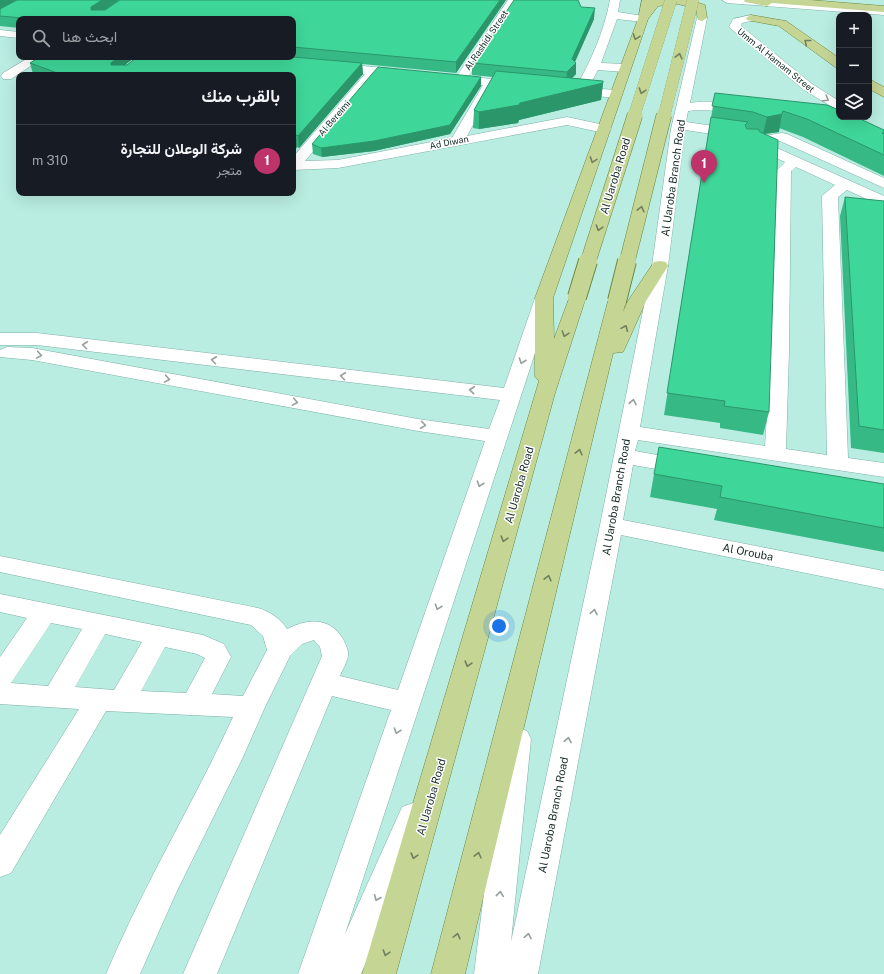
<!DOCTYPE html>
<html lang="ar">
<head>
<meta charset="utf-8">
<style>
	body { margin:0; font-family:"Public Sans",Vazirmatn,sans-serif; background:#242831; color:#f1f3f6; direction:rtl }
	.controls { position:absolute; right:12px; top:12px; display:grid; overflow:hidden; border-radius:8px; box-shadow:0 4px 16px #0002 }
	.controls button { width:36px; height:36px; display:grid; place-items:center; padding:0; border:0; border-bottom:1px solid #363941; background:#171b24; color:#f1f3f6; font:20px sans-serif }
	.you { position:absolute; left:499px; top:626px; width:14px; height:14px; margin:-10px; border:3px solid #fff; border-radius:50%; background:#1a73e8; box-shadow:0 0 0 6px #1a73e833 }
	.badge { display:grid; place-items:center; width:26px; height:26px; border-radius:50%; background:#be336a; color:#fff; font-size:13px; font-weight:700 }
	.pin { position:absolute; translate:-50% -33px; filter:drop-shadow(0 1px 2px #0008) }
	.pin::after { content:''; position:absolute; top:21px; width:14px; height:12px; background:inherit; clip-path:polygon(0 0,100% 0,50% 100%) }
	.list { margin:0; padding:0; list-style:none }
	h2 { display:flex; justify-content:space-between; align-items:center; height:52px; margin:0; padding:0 16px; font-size:17px }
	h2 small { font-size:13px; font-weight:400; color:#9ea1a6 }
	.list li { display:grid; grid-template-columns:26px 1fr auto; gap:12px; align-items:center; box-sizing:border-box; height:72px; padding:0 16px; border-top:1px solid #363941 }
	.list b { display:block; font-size:15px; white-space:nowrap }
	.list p { margin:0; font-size:13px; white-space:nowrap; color:#9ea1a6 }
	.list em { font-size:13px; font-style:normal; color:#9ea1a6 }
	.icon { flex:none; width:22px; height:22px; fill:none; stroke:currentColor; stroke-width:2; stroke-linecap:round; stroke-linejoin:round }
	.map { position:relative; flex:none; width:884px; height:974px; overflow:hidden; direction:ltr }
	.search { position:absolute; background:#171b24; box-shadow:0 4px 16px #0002; left:16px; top:16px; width:280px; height:44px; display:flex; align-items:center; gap:10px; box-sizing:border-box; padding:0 14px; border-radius:8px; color:#9ea1a6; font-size:15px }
	.panel { position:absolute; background:#171b24; box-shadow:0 4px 16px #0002; left:16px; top:72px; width:280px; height:124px; border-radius:8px; direction:rtl }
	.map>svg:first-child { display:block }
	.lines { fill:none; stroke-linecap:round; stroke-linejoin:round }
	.minor-casing { stroke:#7eb0a6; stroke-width:1 }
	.major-casing { stroke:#6e873f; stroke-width:1 }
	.minor { fill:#fff; fill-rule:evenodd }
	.major { fill:#c5d594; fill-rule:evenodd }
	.major-bridge-far2-casing { stroke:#6e873f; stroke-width:12; stroke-linecap:butt }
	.major-bridge-far1-casing { stroke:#6e873f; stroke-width:16; stroke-linecap:butt }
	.major-bridge-casing { stroke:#6e873f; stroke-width:20; stroke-linecap:butt }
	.major-bridge-far2 { stroke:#c5d594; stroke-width:12 }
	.major-bridge-far1 { stroke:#c5d594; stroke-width:15 }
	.major-bridge { stroke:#c5d594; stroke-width:18 }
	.wall { fill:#36b984 }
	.shaded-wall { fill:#2c966b }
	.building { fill:#3fd799; stroke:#2c966b }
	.oneway { stroke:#6e805e }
	.oneway2 { stroke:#969f9e }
	.labels { text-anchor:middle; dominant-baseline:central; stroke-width:3; stroke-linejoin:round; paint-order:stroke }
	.far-street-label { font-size:9px; fill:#162a27; stroke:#fff }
	.street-label { font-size:11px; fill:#162a27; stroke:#fff }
</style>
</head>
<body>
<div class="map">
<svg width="884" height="974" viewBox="0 0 884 974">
	<rect width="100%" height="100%" fill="#b9ede2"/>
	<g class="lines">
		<defs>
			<g id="minor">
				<path d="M508,0H518L468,77L519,81L525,85L519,89L494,86L467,136L567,117L609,126L611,129L609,132L604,133L567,125L338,168L293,170V157L365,74L328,70L326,67L328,64L332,63L404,70L410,74L404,78L377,75L305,161L338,160L452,138L483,85L452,83L446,79L448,76H457Z"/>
				<path d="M610,0H620L618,12L643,16L648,19L643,22L617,19L601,63L625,64L631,68L625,72L598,70L588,88L616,90L622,94L616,98L567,93L565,90L567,87H576C592,59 604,31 610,0Z"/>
				<path d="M722,0H768L884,9V15L727,3Z"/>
				<path d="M702,15L707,18L690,103C699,101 744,101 748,108C744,115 700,108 688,111L686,122L749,131L763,136L782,133L787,134L884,178V188L780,141L768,144L884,196V207L847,190L838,197L848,458L884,463V477L638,440L635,451L685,460L693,462L696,467L693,472L685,474L633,465L623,520L884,571V589L621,535L538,974H474L503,739L507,731L517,727L527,731L531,739L511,942L600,525L652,266L671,129L697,18ZM685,130L746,139H748L743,143L745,146H755L757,149L785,162L777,170L771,352L765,446L640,427L668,266ZM796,167L835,185L822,196L827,455L786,449L789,352L791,171Z"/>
				<path d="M751,15L756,18L755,20L742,23L741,26L812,84L839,101V111L804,90L729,27L733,19Z"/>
				<path d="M0,30L19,32V38L0,36Z"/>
				<path d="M30,57H44L11,79H3L1,76L3,73Z"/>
				<path d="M544,293L550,294L553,298L345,934L402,807L413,803L424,807L428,816L361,974H298L391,710L332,696L217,974H183L322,656L320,647L314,640L302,644L290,656L265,707L243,757L176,893L140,974H106C143,886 193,804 233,717L106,711L11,873L0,877V835L79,709L0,704V657L27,618L0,612V594L203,635L224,644L231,657L212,694L243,696L267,650L263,636L251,625L0,572V556L258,608C269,611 281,619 287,629C307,619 329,616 343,639C345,643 349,651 348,656C347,663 342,670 340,676L398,690L485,441L418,431L32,360L0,357V350L7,347L32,348L418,419L489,429L500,400L37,345H0V333H37L504,388L535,298L538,294ZM51,623L82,629L48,686L11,683ZM105,634L142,642L114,690L75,687ZM165,647L197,654L205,658L186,693L141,691Z"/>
			</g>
			<g id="major">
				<path d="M642,0H690L705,5L707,18L702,21L698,20L696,9L678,4L658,6L648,19L553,298L554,339L571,293L577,292L583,293L586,297L555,393L396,974H362L539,381L535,377V298L638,19Z"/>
				<path d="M744,0H810L884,6V12L772,3L767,6L745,2Z"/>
				<path d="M751,15L786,21L839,58V68L835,67L779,26L747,20L746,18Z"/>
				<path d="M869,79L884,87V97L869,89Z"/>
				<path d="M660,261L666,262L668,266L646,301L625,348L623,352L613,353L465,974H431L608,301L611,297L617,296L623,297L626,301L623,312L628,301L654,262Z"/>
			</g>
		</defs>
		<use href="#minor" class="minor-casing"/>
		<use href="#major" class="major-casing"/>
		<use href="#minor" class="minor"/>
		<use href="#major" class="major"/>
		<defs>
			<g id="major-bridge-far2">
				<path d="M634,116L671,0"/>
				<path d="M664,116L693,0"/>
			</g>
			<g id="major-bridge-far1">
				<path d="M588,262L635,115"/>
				<path d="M627,262L664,115"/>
			</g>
			<g id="major-bridge">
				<path d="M577,297L588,261"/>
				<path d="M617,301L627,261"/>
			</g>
		</defs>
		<use href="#major-bridge-far2" class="major-bridge-far2-casing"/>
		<use href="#major-bridge-far1" class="major-bridge-far1-casing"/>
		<use href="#major-bridge" class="major-bridge-casing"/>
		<use href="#major-bridge-far2" class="major-bridge-far2"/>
		<use href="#major-bridge-far1" class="major-bridge-far1"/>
		<use href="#major-bridge" class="major-bridge"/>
	</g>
	<g class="wall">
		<path d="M0,0H506L456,73L362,64L363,74L299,148L297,147L293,152V75H36L33,74L30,63L135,57L125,65L293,57V19H19V28L0,26Z"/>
		<path d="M581,7L594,19L575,62L576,74L572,78L603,83L601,100L519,120L518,123L479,129L473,128L474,110L493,77L472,75V63Z"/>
		<path d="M481,86L450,134L374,151L322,157L313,154L312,144Z"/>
		<path d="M715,93L884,130V176L803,137L779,128V132L765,134L769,412L763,435L720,428V423L664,415Z"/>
		<path d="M845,197L884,201V453L851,448L840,216Z"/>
		<path d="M654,474L884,484V552L714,520L717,509L650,497Z"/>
	</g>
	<g class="shaded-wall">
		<path d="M0,0H19L0,11Z"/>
		<path d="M102,0H119L93,18L91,10V7Z"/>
		<path d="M500,0H506L456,73V62Z"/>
		<path d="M595,8L594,19L573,66L576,63V74L566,84L567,72L572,59Z"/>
		<path d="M118,57H135L113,74L111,65V63Z"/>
		<path d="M362,63L363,74L299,148L298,136Z"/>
		<path d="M481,77V86L450,134L374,151L322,157L321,148Z"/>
		<path d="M603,83L601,100L519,120L518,123L479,129V112Z"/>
		<path d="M782,114L779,132L763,134L767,117Z"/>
		<path d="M296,135L297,147L293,152V139Z"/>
	</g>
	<g class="building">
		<path d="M17,0H102L91,7V10H105L120,0H500L456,62L293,47V19H34L0,16V9Z"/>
		<path d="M514,0H578L581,7L595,8L572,59L576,63L567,72L472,63Z"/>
		<path d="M39,57H118L111,63V65H127L137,57H293L362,63L298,136L296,135L293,139V75H63L30,63Z"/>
		<path d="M378,67L481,77L450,125L374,141L321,148L312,144Z"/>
		<path d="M496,71L603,81V83L520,103L519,105L479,112L474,110Z"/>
		<path d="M715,93L827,105L839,110V117H856L884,130V132L882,133L884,134V155L807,119L783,111L782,114L767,117L753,112L712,106Z"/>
		<path d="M711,117L748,122L745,125L747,129H758L760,132L778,140L769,412L724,406L725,401L667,393Z"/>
		<path d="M845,197L884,201V430L859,426Z"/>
		<path d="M659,447L884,484V528L720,497L722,486L654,474Z"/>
	</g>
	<defs><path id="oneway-chevron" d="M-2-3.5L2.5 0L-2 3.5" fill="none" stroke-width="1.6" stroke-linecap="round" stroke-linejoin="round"/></defs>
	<g class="oneway">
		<use href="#oneway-chevron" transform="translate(636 37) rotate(110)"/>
		<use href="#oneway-chevron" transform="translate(807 42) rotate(-141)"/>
		<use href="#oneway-chevron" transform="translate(679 56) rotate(-76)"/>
		<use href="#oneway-chevron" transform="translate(642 91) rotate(107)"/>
		<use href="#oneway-chevron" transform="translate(593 160) rotate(110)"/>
		<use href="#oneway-chevron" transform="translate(641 209) rotate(-76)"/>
		<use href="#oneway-chevron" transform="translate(599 228) rotate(107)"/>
		<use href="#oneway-chevron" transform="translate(625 328) rotate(-66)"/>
		<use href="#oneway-chevron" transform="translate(565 334) rotate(108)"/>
		<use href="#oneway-chevron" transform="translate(579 452) rotate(-76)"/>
		<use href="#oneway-chevron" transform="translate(504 539) rotate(106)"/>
		<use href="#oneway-chevron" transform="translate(548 578) rotate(-76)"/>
		<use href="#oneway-chevron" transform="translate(468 664) rotate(106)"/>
		<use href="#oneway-chevron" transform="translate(478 855) rotate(-76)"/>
		<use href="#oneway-chevron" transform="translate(414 856) rotate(106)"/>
		<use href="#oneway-chevron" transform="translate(457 936) rotate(-76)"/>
		<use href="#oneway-chevron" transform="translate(386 953) rotate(107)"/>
	</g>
	<g class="oneway2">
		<use href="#oneway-chevron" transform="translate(826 99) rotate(32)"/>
		<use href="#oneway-chevron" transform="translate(85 345) rotate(-173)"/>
		<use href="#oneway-chevron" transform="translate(39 355) rotate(10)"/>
		<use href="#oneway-chevron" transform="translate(214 360) rotate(-173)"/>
		<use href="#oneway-chevron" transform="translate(522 361) rotate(109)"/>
		<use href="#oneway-chevron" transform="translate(343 376) rotate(-173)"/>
		<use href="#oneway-chevron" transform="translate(167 379) rotate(10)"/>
		<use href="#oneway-chevron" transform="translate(472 390) rotate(-174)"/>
		<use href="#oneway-chevron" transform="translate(295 402) rotate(10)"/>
		<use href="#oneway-chevron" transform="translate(633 402) rotate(-79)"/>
		<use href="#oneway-chevron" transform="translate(423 425) rotate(8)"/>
		<use href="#oneway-chevron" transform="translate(480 484) rotate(109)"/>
		<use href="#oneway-chevron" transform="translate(438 607) rotate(109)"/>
		<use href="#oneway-chevron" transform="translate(594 612) rotate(-79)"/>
		<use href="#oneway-chevron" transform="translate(397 731) rotate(109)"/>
		<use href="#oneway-chevron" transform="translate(568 740) rotate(-79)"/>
		<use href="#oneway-chevron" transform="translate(500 894) rotate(-84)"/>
		<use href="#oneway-chevron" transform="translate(377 898) rotate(113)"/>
		<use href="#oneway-chevron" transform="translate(528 936) rotate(-79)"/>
	</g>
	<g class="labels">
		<g class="far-street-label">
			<text transform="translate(486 40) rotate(-56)">Al Rashidi Street</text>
			<text transform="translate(776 60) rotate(39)">Umm Al Hamam Street</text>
			<text transform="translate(334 118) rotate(-49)">Al Bereimi</text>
			<text transform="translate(449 142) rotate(-11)">Ad Diwan</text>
		</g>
		<g class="street-label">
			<text transform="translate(615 176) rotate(-73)">Al Uaroba Road</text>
			<text transform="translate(673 178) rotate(-82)">Al Uaroba Branch Road</text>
			<text transform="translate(519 485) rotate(-74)">Al Uaroba Road</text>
			<text transform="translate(616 497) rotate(-80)">Al Uaroba Branch Road</text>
			<text transform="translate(748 552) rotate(11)">Al Orouba</text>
			<text transform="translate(431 797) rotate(-74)">Al Uaroba Road</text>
			<text transform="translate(553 815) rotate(-79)">Al Uaroba Branch Road</text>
		</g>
	</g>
</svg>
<div class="controls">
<button>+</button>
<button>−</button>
<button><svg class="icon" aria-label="layers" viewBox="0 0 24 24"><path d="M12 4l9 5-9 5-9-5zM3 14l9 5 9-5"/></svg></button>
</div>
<div class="you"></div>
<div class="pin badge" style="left:704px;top:183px">1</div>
<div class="search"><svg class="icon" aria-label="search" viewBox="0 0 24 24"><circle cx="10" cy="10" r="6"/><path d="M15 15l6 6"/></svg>ابحث هنا</div>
<section class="panel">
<h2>بالقرب منك<small></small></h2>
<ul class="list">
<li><span class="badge">1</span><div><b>شركة الوعلان للتجارة</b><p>متجر</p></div><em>310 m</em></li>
</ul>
</section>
</div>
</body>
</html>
